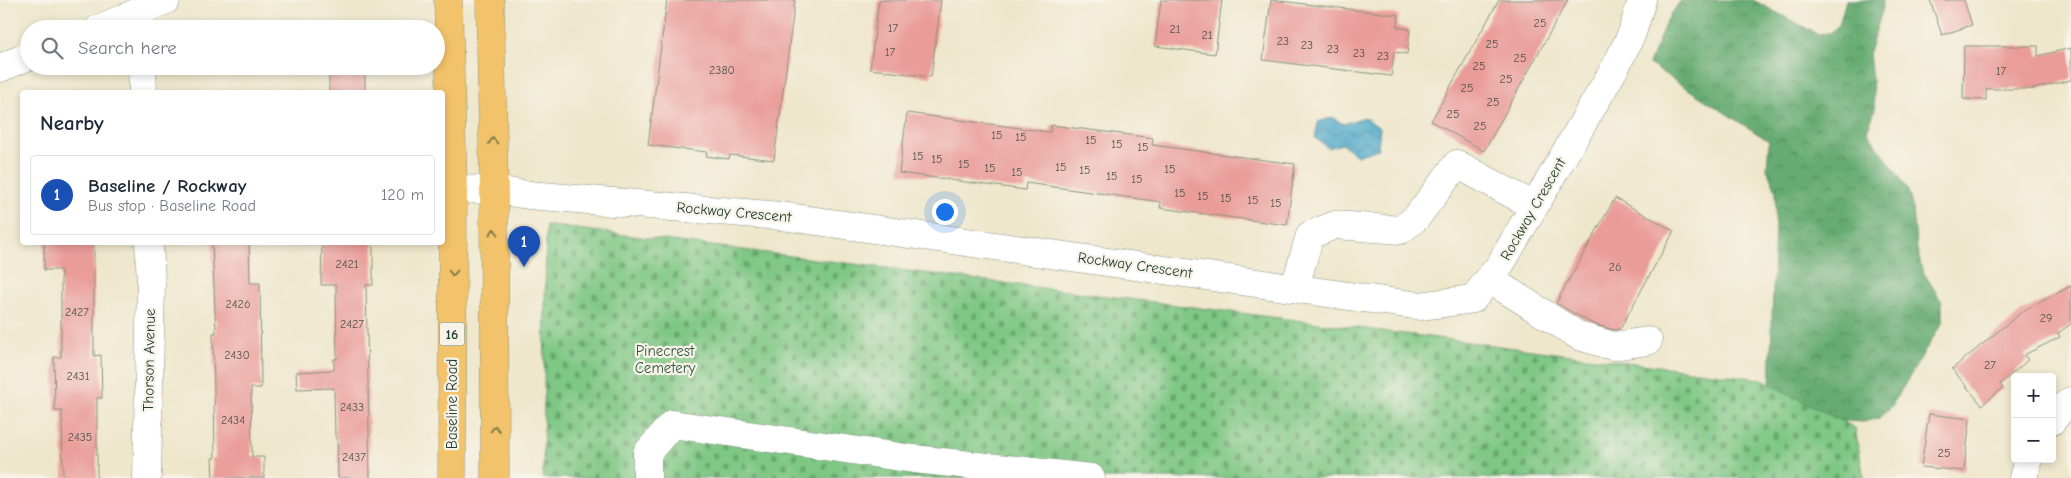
<!DOCTYPE html>
<html lang="en">
<head>
<meta charset="utf-8">
<style>
	body { margin:0; font-family:"Comic Neue",sans-serif; background:#f2f2f3; color:#1f2937 }
	.controls { position:absolute; right:15px; bottom:15px; display:grid; overflow:hidden; border-radius:5px; box-shadow:0 2px 8px #0003 }
	.controls button { width:45px; height:45px; display:grid; place-items:center; padding:0; border:0; border-bottom:1px solid #e0e1e3; background:#fff; color:#1f2937; font:25px sans-serif }
	.you { position:absolute; left:944px; top:211px; width:18px; height:18px; margin:-12px; border:4px solid #fff; border-radius:50%; background:#1a73e8; box-shadow:0 0 0 8px #1a73e833 }
	.badge { display:grid; place-items:center; width:32px; height:32px; border-radius:50%; background:#d1495b; color:#fff; font-size:16px; font-weight:700 }
	.pin { position:absolute; translate:-50% -41px; filter:drop-shadow(0 1px 2px #0008) }
	.pin::after { content:''; position:absolute; top:26px; width:18px; height:15px; background:inherit; clip-path:polygon(0 0,100% 0,50% 100%) }
	.list { margin:0; padding:0; list-style:none }
	h2 { display:flex; justify-content:space-between; align-items:center; height:65px; margin:0; padding:0 20px; font-size:21px }
	h2 small { font-size:16px; font-weight:400; color:#747a83 }
	.list li { display:grid; grid-template-columns:32px 1fr auto; gap:15px; align-items:center; box-sizing:border-box; height:80px; margin:0 10px 10px; padding:0 10px; border:1px solid #e0e1e3; border-radius:5px }
	.list b { display:block; font-size:19px; white-space:nowrap }
	.list p { margin:0; font-size:16px; white-space:nowrap; color:#747a83 }
	.list em { font-size:16px; font-style:normal; color:#747a83 }
	.icon { flex:none; width:28px; height:28px; fill:none; stroke:currentColor; stroke-width:2; stroke-linecap:round; stroke-linejoin:round }
	.map { position:relative; flex:none; width:2071px; height:478px; overflow:hidden }
	.search { position:absolute; background:#fff; box-shadow:0 2px 8px #0003; left:20px; top:20px; width:425px; height:55px; display:flex; align-items:center; gap:12px; box-sizing:border-box; padding:0 18px; border-radius:28px; color:#747a83; font-size:19px }
	.panel { position:absolute; background:#fff; box-shadow:0 2px 8px #0003; left:20px; top:90px; width:425px; height:155px; border-radius:5px }
	.map>svg:first-child { display:block }
	.forest { fill:url(#forest-crowns); stroke:#427453 }
	.cemetery { fill:url(#cemetery-stones); stroke:#4e825c }
	.water { fill:url(#water-waves); stroke:#34727e }
	.building { fill:#ea9c99 }
	.lines { fill:none; stroke-linecap:round; stroke-linejoin:round }
	.minor-casing { stroke:#879280; stroke-width:29 }
	.major-casing { stroke:#879280; stroke-width:29 }
	.minor { stroke:#fff; stroke-width:28 }
	.major { stroke:#f2c36a; stroke-width:28 }
	.oneway { stroke:#7e794c }
	.labels { text-anchor:middle; dominant-baseline:central; stroke-width:4.5; stroke-linejoin:round; paint-order:stroke }
	.number-label { font-size:12px; fill:#52554d }
	.shield { fill:#f7f3e8; stroke:#60746a; stroke-width:1 }
	.shield-label { font-size:14px; font-weight:bold; fill:#1f3d34 }
	.street-label { font-size:15px; fill:#1f3d34; stroke:#f7f3e8 }
	.park-label { font-size:15px; fill:#325944; stroke:#f7f3e8 }
</style>
</head>
<body>
<div class="map">
<svg width="2071" height="478" viewBox="0 0 2071 478">
	<defs>
		<pattern id="forest-crowns" width="20" height="18" patternUnits="userSpaceOnUse" patternTransform="scale(1.25)"><rect width="20" height="18" fill="#66ac72"/><path d="M2 6a3 3 0 1 1 6 0M12 15a3 3 0 1 1 6 0" fill="none" stroke="#538d5e"/></pattern>
		<pattern id="cemetery-stones" width="16" height="16" patternUnits="userSpaceOnUse" patternTransform="scale(1.25)"><rect width="16" height="16" fill="#7ec784"/><path d="M2 7V4a2 2 0 0 1 4 0v3zM10 15v-3a2 2 0 0 1 4 0v3z" fill="#67a36d"/></pattern>
		<pattern id="water-waves" width="16" height="10" patternUnits="userSpaceOnUse" patternTransform="scale(1.25)"><rect width="16" height="10" fill="#49a6c8"/><path d="M0 5q4-4 8 0t8 0" fill="none" stroke="#3c88a3"/></pattern>
	</defs>
	<rect width="100%" height="100%" fill="#f7f3e8"/>
	<filter id="ink" filterUnits="userSpaceOnUse"><feTurbulence type="fractalNoise" baseFrequency=".02" numOctaves="2"/><feDisplacementMap in="SourceGraphic" scale="10" xChannelSelector="R" yChannelSelector="G"/><feConvolveMatrix kernelMatrix="1 2 1 2 8 2 1 2 1" color-interpolation-filters="sRGB"/></filter>
	<filter id="wash" filterUnits="userSpaceOnUse"><feTurbulence type="fractalNoise" baseFrequency=".0096" numOctaves="4" result="noise"/><feDisplacementMap in="SourceGraphic" scale="20" xChannelSelector="R" yChannelSelector="G"/><feGaussianBlur stdDeviation="1.12" result="paint"/><feColorMatrix in="noise" values="0 0 0 0 0 0 0 0 0 0 0 0 0 0 0 0 0 1.4 0 .05"/><feComposite in="paint" operator="in"/></filter>
	<g filter="url(#wash)">
		<rect width="100%" height="100%" fill="#efe7cc"/>
		<path class="forest" d="M1681,0H1753L1817,34L1830,33L1839,25L1846,0H1883L1882,11L1869,52L1875,110L1867,131L1907,188L1913,209L1916,245L1922,270L1942,302V323L1891,407L1879,418L1863,422L1799,418L1770,387L1776,190L1767,169L1769,141L1649,64L1666,22Z"/>
		<path class="cemetery" d="M546,225L1760,379L1855,428L1864,478H543Z"/>
		<path class="water" d="M1333,117L1343,124L1364,117L1380,128L1378,149L1357,156L1342,144L1328,148L1315,138L1318,122Z"/>
		<g id="blocks">
			<g class="building">
				<path d="M667,0H795L774,160L730,155L729,159L706,156L707,152L648,145Z"/>
				<path d="M879,0H941L931,77L870,69Z"/>
				<path d="M1161,0H1222L1215,54L1155,46Z"/>
				<path d="M1271,0L1399,15L1397,27L1410,29L1407,54L1394,52L1391,76L1263,60Z"/>
				<path d="M1499,0H1568L1484,151L1431,121Z"/>
				<path d="M1930,0H1964L1972,25L1942,35Z"/>
				<path d="M1964,46H2038V56L2071,48V80L2033,89H1986V100L1963,99Z"/>
				<rect x="329" y="66" width="36" height="26"/>
				<path d="M907,113L1050,132L1051,125L1153,138L1152,145L1295,164L1287,225L1160,208L1161,202L1026,183L1025,190L899,173Z"/>
				<path d="M1615,198L1674,231L1620,329L1614,330L1593,324L1556,303Z"/>
				<path d="M44,242H94V356L101,355L102,398H97V478H63L62,411H55L54,357H61V270H44Z"/>
				<path d="M212,242H249L250,283H260L261,388H251L252,457H264V478H213L212,458H215L213,333H216Z"/>
				<path d="M322,243H373V285H366L370,478H338L337,437H335L334,388L297,389L296,372L334,370V359H337L336,285H321Z"/>
				<path d="M2071,286V324L2058,333L2060,337L2024,355L2028,360L2000,384L2003,388L1982,405L1952,369L2023,311Z"/>
				<path d="M1929,414L1970,419L1964,471L1921,467Z"/>
			</g>
		</g>
	</g>
	<g filter="url(#ink)">
		<use href="#blocks" fill-opacity="0" stroke="#879280" stroke-width="1"/>
		<g class="lines">
			<defs>
				<g id="minor">
					<path d="M98,29L166,0"/>
					<path d="M142,66L143,92"/>
					<path d="M0,68L29,56"/>
					<path d="M453,189L494,190L529,195L781,216L1420,306L1473,299L1500,265L1616,66L1632,33L1642,0"/>
					<path d="M1489,279L1579,336L1613,346L1648,341"/>
					<path d="M1295,287L1310,235L1335,225L1401,230L1416,218L1457,164L1534,206"/>
					<path d="M2052,421L2065,405L2071,401"/>
					<path d="M147,478L151,283L149,242"/>
					<path d="M647,478V453L672,424L914,459L1091,478"/>
					<path d="M2023,478L2028,459"/>
				</g>
				<g id="major">
					<path d="M448,0L453,189L452,478"/>
					<path d="M490,0L494,190L495,478"/>
				</g>
			</defs>
			<use href="#minor" class="minor-casing"/>
			<use href="#major" class="major-casing"/>
			<use href="#minor" class="minor"/>
			<use href="#major" class="major"/>
		</g>
		<defs><path id="oneway-chevron" d="M-2-3.5L2.5 0L-2 3.5" fill="none" stroke-width="1.6" stroke-linecap="round" stroke-linejoin="round" transform="scale(1.25)"/></defs>
		<g class="oneway">
			<use href="#oneway-chevron" transform="translate(493 141) rotate(-91)"/>
			<use href="#oneway-chevron" transform="translate(494 232) rotate(-90)"/>
			<use href="#oneway-chevron" transform="translate(453 273) rotate(90)"/>
			<use href="#oneway-chevron" transform="translate(495 429) rotate(-90)"/>
		</g>
	</g>
	<g class="labels">
		<g class="number-label">
			<text x="1540" y="23">25</text>
			<text x="893" y="28">17</text>
			<text x="1175" y="29">21</text>
			<text x="1207" y="35">21</text>
			<text x="1283" y="41">23</text>
			<text x="1492" y="44">25</text>
			<text x="1307" y="45">23</text>
			<text x="1333" y="49">23</text>
			<text x="890" y="52">17</text>
			<text x="1359" y="53">23</text>
			<text x="1383" y="56">23</text>
			<text x="1520" y="58">25</text>
			<text x="1479" y="66">25</text>
			<text x="722" y="70">2380</text>
			<text x="2001" y="71">17</text>
			<text x="1506" y="79">25</text>
			<text x="1467" y="88">25</text>
			<text x="1493" y="102">25</text>
			<text x="1453" y="114">25</text>
			<text x="1480" y="126">25</text>
			<text x="997" y="135">15</text>
			<text x="1021" y="137">15</text>
			<text x="1091" y="140">15</text>
			<text x="1117" y="144">15</text>
			<text x="1143" y="147">15</text>
			<text x="918" y="156">15</text>
			<text x="937" y="159">15</text>
			<text x="964" y="164">15</text>
			<text x="1061" y="167">15</text>
			<text x="990" y="168">15</text>
			<text x="1170" y="169">15</text>
			<text x="1085" y="170">15</text>
			<text x="1017" y="172">15</text>
			<text x="1112" y="176">15</text>
			<text x="1137" y="179">15</text>
			<text x="1180" y="193">15</text>
			<text x="1203" y="196">15</text>
			<text x="1226" y="198">15</text>
			<text x="1253" y="200">15</text>
			<text x="1276" y="203">15</text>
			<text x="347" y="264">2421</text>
			<text x="1615" y="267">26</text>
			<text x="238" y="304">2426</text>
			<text x="77" y="312">2427</text>
			<text x="2046" y="318">29</text>
			<text x="352" y="324">2427</text>
			<text x="237" y="355">2430</text>
			<text x="1990" y="365">27</text>
			<text x="78" y="376">2431</text>
			<text x="352" y="407">2433</text>
			<text x="233" y="420">2434</text>
			<text x="80" y="437">2435</text>
			<text x="1944" y="453">25</text>
			<text x="354" y="457">2437</text>
		</g>
		<rect class="shield" x="439.5" y="322.5" width="25" height="23" rx="4"/>
		<g class="shield-label">
			<text x="452" y="334">16</text>
		</g>
		<g class="street-label">
			<text transform="translate(1533 209) rotate(-60)">Rockway Crescent</text>
			<text transform="translate(734 212) rotate(5)">Rockway Crescent</text>
			<text transform="translate(1135 265) rotate(8)">Rockway Crescent</text>
			<text transform="translate(149 360) rotate(-89)">Thorson Avenue</text>
			<text transform="translate(452 404) rotate(-90)">Baseline Road</text>
		</g>
		<g class="park-label">
			<text x="665" y="351">Pinecrest<tspan x="665" dy="17">Cemetery</tspan></text>
		</g>
	</g>
</svg>
<div class="controls">
<button>+</button>
<button>−</button>
</div>
<div class="you"></div>
<div class="pin badge" style="left:524px;top:267px;background:#1a4fb4">1</div>
<div class="search"><svg class="icon" aria-label="search" viewBox="0 0 24 24"><circle cx="10" cy="10" r="6"/><path d="M15 15l6 6"/></svg>Search here</div>
<section class="panel">
<h2>Nearby<small></small></h2>
<ul class="list">
<li><span class="badge" style="background:#1a4fb4">1</span><div><b>Baseline / Rockway</b><p>Bus stop · Baseline Road</p></div><em>120 m</em></li>
</ul>
</section>
</div>
</body>
</html>
